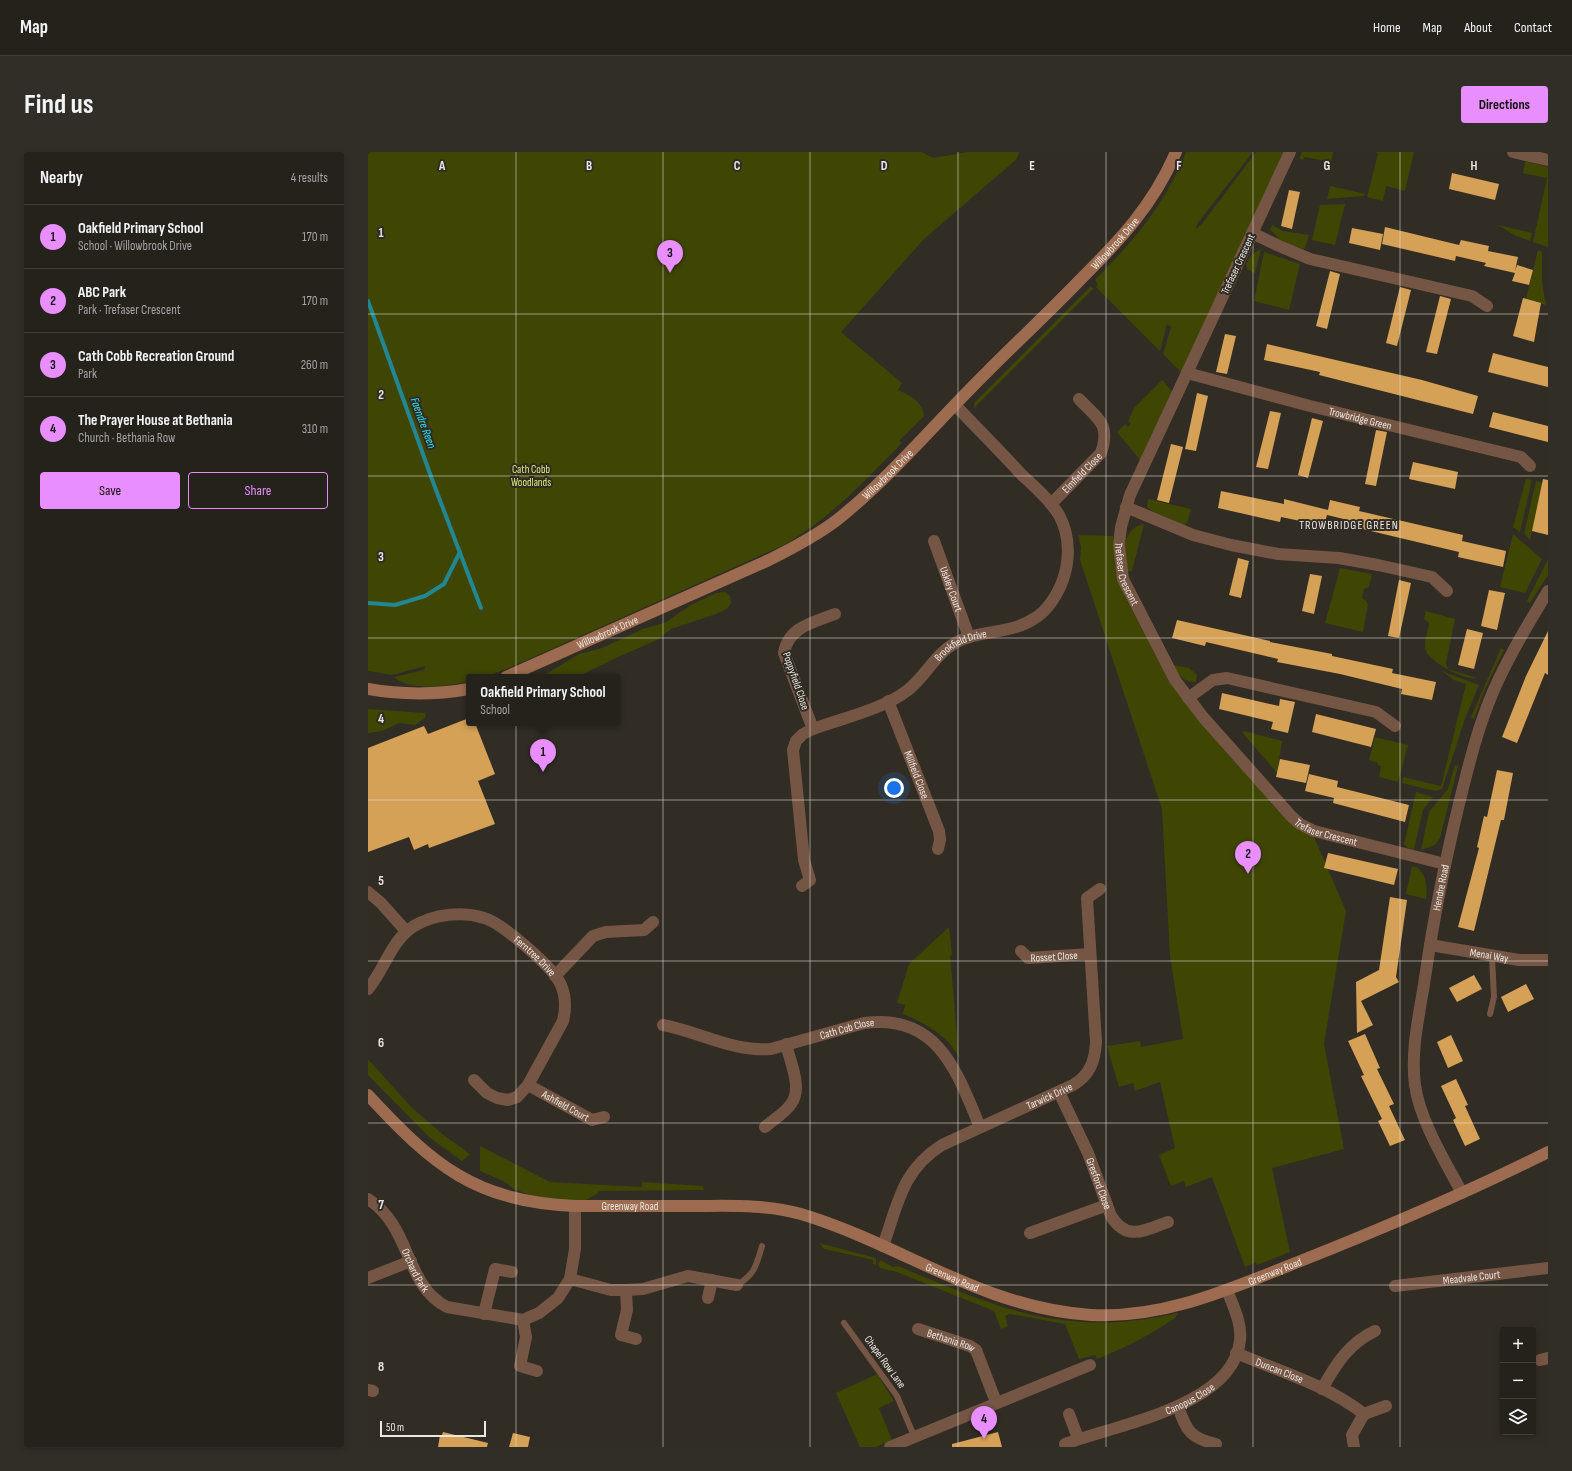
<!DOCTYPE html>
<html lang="en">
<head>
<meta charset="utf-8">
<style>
	body { margin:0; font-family:"Sofia Sans Condensed",sans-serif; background:#312e28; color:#f1f3f6 }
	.controls { position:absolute; right:12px; bottom:12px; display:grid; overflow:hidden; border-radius:4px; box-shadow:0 2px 6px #0003 }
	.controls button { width:36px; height:36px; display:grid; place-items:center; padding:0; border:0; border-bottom:1px solid #423e3a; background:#25211b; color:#f1f3f6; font:20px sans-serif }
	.scale { position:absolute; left:12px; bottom:10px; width:106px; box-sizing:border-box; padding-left:4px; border:2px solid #eae7e2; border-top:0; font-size:11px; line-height:14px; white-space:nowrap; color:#eae7e2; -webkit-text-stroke:3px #312c24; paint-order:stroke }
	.you { position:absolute; left:526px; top:636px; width:14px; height:14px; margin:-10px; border:3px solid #fff; border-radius:50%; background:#1a73e8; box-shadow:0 0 0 6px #1a73e833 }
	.badge { display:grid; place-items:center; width:26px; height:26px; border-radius:50%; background:#e98efe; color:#111; font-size:13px; font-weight:700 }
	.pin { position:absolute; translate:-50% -33px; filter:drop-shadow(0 1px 2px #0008) }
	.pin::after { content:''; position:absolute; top:21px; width:14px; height:12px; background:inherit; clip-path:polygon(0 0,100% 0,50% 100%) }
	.popup { position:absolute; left:98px; top:522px; width:154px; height:52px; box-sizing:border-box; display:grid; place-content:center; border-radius:4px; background:#25211b; filter:drop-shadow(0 1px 3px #0005); font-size:13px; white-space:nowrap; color:#a3a3a3 }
	.popup b { font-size:15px; color:#f1f3f6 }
	.popup::after { content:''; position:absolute; left:50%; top:100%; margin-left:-8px; border:8px solid transparent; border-top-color:#25211b }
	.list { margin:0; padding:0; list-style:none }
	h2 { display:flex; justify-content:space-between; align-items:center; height:52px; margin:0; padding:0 16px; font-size:17px }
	h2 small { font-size:13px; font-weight:400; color:#a3a3a3 }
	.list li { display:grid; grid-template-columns:26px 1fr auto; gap:12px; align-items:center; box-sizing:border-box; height:64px; padding:0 16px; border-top:1px solid #423e3a }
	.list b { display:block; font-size:15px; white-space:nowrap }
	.list p { margin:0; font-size:13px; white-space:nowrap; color:#a3a3a3 }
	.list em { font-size:13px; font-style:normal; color:#a3a3a3 }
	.actions { display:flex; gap:8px; padding:12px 16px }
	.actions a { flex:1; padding:9px 0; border:1px solid #e98efe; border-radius:4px; text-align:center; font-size:14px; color:#e98efe }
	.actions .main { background:#e98efe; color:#111 }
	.icon { flex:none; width:22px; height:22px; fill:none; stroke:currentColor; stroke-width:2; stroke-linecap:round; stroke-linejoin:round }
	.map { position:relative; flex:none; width:1180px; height:1295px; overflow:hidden; border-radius:4px }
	header { display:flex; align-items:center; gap:24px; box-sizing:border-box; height:56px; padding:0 20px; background:#25211b; border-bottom:1px solid #423e3a }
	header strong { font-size:19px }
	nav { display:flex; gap:22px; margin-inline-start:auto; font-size:14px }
	.intro { display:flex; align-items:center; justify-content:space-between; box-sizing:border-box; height:96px; padding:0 24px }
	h1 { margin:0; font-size:28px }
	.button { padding:10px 18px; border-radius:4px; background:#e98efe; color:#111; font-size:14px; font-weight:700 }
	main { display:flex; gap:24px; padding:0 24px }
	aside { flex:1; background:#25211b; border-radius:4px; box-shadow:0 2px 6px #0003 }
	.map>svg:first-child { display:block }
	.green { fill:#3f4604 }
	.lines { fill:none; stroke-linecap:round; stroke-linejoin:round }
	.stream { stroke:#228793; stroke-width:4 }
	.building { fill:#d5a156 }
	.lane { stroke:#755544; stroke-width:6 }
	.street { stroke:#755544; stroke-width:12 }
	.secondary { stroke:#9d6b4f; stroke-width:12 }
	.grid { fill:none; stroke:#eae7e2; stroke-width:1; stroke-opacity:0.55 }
	.labels { text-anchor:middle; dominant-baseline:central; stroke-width:4; stroke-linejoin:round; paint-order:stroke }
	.street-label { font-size:11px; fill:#eae7e2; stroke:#312c24 }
	.park-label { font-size:11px; fill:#ddec79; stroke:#312c24 }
	.water-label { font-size:12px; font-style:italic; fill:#23e7fc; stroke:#312c24 }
	.neighbourhood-label { font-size:12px; letter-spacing:1px; fill:#eae7e2; stroke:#312c24 }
	.grid-label { font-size:13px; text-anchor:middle; font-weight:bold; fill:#eae7e2; stroke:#312c24; stroke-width:4; stroke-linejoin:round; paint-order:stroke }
</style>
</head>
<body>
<header>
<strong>Map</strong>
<nav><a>Home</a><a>Map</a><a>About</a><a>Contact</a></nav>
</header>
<div class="intro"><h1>Find us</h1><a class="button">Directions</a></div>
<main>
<aside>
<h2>Nearby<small>4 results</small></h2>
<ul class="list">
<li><span class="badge">1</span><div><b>Oakfield Primary School</b><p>School · Willowbrook Drive</p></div><em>170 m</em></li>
<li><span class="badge">2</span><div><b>ABC Park</b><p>Park · Trefaser Crescent</p></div><em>170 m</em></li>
<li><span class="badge">3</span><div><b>Cath Cobb Recreation Ground</b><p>Park</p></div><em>260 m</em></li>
<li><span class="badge">4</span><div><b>The Prayer House at Bethania</b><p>Church · Bethania Row</p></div><em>310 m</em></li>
</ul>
<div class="actions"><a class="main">Save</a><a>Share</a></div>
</aside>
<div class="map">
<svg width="1180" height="1295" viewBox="0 0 1180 1295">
	<rect width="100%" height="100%" fill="#312c24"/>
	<g class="green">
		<path d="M0,0H554L565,6L600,0H651L649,7L556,87L473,180L534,231L530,238C542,243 555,250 556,264L531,289L534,291C496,329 463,366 416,393L141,516L117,525H101V529C82,534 42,540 26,525L56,518L57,514L24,523L0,519Z"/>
		<path d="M818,0H885L829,72L828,77L834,72L888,0H917L813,220L795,202L803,175L799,172L792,199L728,135L730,132L727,128C765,90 798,51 818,0Z"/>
		<path d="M934,0H965L963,10L937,5L935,8L931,6Z"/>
		<path d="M1008,0H1046L1037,39L1018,34L1015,49L999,45L1010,2Z"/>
		<path d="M1157,9L1180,15V95L1165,90L1179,26L1155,21Z"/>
		<path d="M962,34H963L997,42L996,44L959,47Z"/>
		<path d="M977,52L967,93L944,88L952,53Z"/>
		<path d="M904,73L915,79L941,83L937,96L934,97L911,87L902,77Z"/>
		<path d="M1130,73L1164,81L1162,89L1148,84Z"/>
		<path d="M893,97L887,121L879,117L878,112L884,102Z"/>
		<path d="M1170,98L1174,100V131L1178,153L1158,147Z"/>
		<path d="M896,100L932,112L921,158L886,149Z"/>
		<path d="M722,135L726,136L606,256V251Z"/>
		<path d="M794,228L804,239L772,308L749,280L757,272L760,275L763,271L760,269L766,256Z"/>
		<path d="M1158,327L1164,328L1152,380L1145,375Z"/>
		<path d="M1168,329L1175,331L1162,388L1156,382Z"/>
		<path d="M780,347L823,357L819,371L816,373L786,360L779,355Z"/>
		<path d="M776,372L764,419H759C755,401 754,376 776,372Z"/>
		<path d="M1145,382L1174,407L1157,441L1132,435Z"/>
		<path d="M710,383L745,384L747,413L752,432L758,447L802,531L909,658L927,674L946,685L978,759L956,892L976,997L904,1016L922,1100L889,1113L888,1110L877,1115L844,1025L818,1035L816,1029L803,1034L791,1003L807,996L792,930L767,939L765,931L751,935L739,894L772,889L773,895L815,887L802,804L794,657L712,408L713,395Z"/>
		<path d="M1180,407V423L1162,451L1159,449Z"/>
		<path d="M972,416L1004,422L1001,435L996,437L994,446L998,449L1000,453L995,480L957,471Z"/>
		<path d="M357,440L362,444L363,451L359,457L348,462L303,477L289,488L250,505L209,525H173L211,502L234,496L275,477L298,470L323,453L348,441Z"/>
		<path d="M1058,459L1087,467L1078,511L1080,517L1109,526C1097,529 1062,510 1058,499C1055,490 1060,480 1061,471L1056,467Z"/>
		<path d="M1133,496L1136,498L1117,537L1106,567L1104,566L1103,565Z"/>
		<path d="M805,513L821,516L829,523L828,530C815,530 811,524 805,513Z"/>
		<path d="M1073,518L1081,522L1111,533L1097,567L1074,637L1067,639L1034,631L1035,625L1073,634L1098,532L1086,528Z"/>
		<path d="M0,557L57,561L58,565L47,573L31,571L14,579L0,581Z"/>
		<path d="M876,579L914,589L909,621L874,580Z"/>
		<path d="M1007,585L1040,593L1030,630L1011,625L1013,614L1010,613V611L1001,608Z"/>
		<path d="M1087,613L1090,614L1072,686L1067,693L1053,698L1061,660L1080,637Z"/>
		<path d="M1048,640L1065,645L1055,658L1046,697L1040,696L1036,692Z"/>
		<path d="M1044,714C1058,716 1060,736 1058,747L1038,742Z"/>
		<path d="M581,775L584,803L582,804L591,905C578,882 558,872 535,862L537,853L529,851L541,812Z"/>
		<path d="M0,907L43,955L73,981L102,1002L94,1009L62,986L0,923Z"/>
		<path d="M112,994L182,1030L274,1035V1030L335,1034L336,1038L231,1039L229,1042L218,1048L207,1050L178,1046L159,1042L146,1037L135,1029L112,1019Z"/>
		<path d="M451,1091L504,1105L508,1107V1113L505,1112V1108L456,1097Z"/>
		<path d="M512,1108L525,1115L530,1114C586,1137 643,1164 704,1169C740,1173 775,1169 810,1161L807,1166C782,1183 757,1196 729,1207L727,1203L711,1207L697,1172L642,1162L637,1164L640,1174L633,1177L626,1159L529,1120L512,1116L510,1113Z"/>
		<path d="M509,1222L526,1249L511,1256L524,1288L508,1295H492L468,1241Z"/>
	</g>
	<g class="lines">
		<g class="stream">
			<path d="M0,149L65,330L113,456"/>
			<path d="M0,451L27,453L57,444L76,432L92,400"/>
		</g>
	</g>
	<g class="building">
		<path d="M1084,21L1131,32L1127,48L1081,37Z"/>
		<path d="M921,38L932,40L924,77L913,74Z"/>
		<path d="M1017,75L1091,93L1093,88L1121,94L1120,99L1150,105L1147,119L1149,113L1165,118L1161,133L1144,129L1147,121L1116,114L1118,111L1088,104L1087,109L1014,92Z"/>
		<path d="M984,76L1015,82L1012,98L981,91Z"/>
		<path d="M962,119L972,122L959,177L948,174Z"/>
		<path d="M1032,135L1043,138L1029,194L1018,191Z"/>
		<path d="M1072,144L1083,147L1069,202L1058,200Z"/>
		<path d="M1155,146L1173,151L1166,190L1145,184Z"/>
		<path d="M857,182L868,184L859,222L848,220Z"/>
		<path d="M899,192L1054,228L1110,244L1105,262L951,223L952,220L896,208Z"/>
		<path d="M1125,201L1180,215V235L1120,220Z"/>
		<path d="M829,241L840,244L828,299L817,297Z"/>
		<path d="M902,259L913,261L900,317L888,315Z"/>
		<path d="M1125,260L1180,274V290L1121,275Z"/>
		<path d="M944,266L955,269L940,326L930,323Z"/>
		<path d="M1008,278L1019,280L1008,334L997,332Z"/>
		<path d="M803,292L815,295L801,351L789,348Z"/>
		<path d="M1045,310L1090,320L1087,337L1041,327Z"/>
		<path d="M1175,327L1180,328V383L1164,379Z"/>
		<path d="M853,339L916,352V347L960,358L962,348L992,355L991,359L1095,383L1094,389L1138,399L1135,415L1090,405L1091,400L986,375L988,370L959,363L956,374L913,365L912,370L850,356Z"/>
		<path d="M870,406L881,409L873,446L861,443Z"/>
		<path d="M942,422L954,424L946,462L934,459Z"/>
		<path d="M1031,428L1043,431L1031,486L1020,484Z"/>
		<path d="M1121,438L1137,441L1129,478L1113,474Z"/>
		<path d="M809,468L902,489V490L964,502V504L1025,517L1024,521L1068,530L1064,548L1033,542L1034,537L972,522L909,510L910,507L838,490L837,494L804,486Z"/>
		<path d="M1099,477L1115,481L1106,517L1090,513Z"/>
		<path d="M1180,479V523L1177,521L1149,591L1134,585L1158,524Z"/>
		<path d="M854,541L911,554L912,547L927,550L920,581L903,577L905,570L851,557Z"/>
		<path d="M948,562L1008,577L1003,595L944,580Z"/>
		<path d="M101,566V571H107L127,622L110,629L127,672L61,696L60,692L46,698L41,685L0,700V596L56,574L60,582Z"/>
		<path d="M912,607L942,613L938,631L908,625Z"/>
		<path d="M1129,618L1145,621L1136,668H1133L1106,779L1090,775L1111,696L1109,695L1116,664L1119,665Z"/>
		<path d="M941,622L970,629L969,635L1041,653L1037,670L965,651L966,646L937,639Z"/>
		<path d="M960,701L1030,717L1026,733L956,716Z"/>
		<path d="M1022,745L1039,748L1028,825L1031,830L993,849L1005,873L989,881L988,830L1011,818Z"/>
		<path d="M1106,823L1114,837L1089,850L1081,836Z"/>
		<path d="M1158,832L1166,847L1140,860L1133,845Z"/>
		<path d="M997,882L1012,916L1009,917L1026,952L1021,954L1037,988L1022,994L1010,969L1014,967L993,924L996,923L980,889Z"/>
		<path d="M1083,883L1095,909L1080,916L1069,890Z"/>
		<path d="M1088,927L1100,953L1097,954L1112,987L1097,994L1085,968L1088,966L1073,934Z"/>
		<path d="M75,1280L120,1291L119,1295H70L72,1283H74Z"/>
		<path d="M630,1280L634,1295H584V1292Z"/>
		<path d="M145,1281L162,1285L160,1295H141Z"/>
	</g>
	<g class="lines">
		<g class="lane">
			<path d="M1122,862L1126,845L1124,805"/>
			<path d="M369,1133C387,1122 388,1114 394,1094"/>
			<path d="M476,1171L529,1244L546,1284"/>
		</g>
		<g class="street">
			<path id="s1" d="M922,0L762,343L753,375L751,393L755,427L807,528L835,565L923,664L932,672L946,679L1077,712"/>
			<path d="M1145,0L1180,8"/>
			<path d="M884,81L909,93L942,107L1104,144L1119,154"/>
			<path id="s2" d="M819,221L942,254L1153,305L1162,314"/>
			<path id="s3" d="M683,352L733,301C743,272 730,267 711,247"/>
			<path d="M758,355L825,383L863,393L910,402L971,406L1010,413L1064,425L1079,439"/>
			<path id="s4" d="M566,389L601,485"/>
			<path d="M820,546L845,528L859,526L1008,560L1027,574"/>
			<path id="s5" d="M520,549L571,679L572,688L570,697"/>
			<path d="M445,577L416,501C420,475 446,470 467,462"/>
			<path id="s6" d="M434,734L442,728L436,708L425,598L428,589L435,582L445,577C475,566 516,557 540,538C558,524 567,502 587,491C612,477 643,483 667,466C679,459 687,446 693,433C702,411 703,385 691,363C682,348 667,335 654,323C632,299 609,276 587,253"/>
			<path d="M0,740L13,751L38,779"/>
			<path id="s7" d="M1062,793L1151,808H1180"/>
			<path id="s8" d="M653,799L660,806L722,802"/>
			<path d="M187,824L225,784L238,780L276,778L285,770"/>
			<path id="s9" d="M0,837C17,817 23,788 46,774C66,762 94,759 116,766C134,771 186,816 193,833C198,845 198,857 195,869L160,933L149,945L140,948L129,946L119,941L106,928"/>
			<path id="s10" d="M295,873C332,880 365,900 403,897L496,871C570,861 589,920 612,975"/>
			<path id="s11" d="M160,933L224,968L236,965"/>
			<path id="s12" d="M691,940L720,1001L743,1064C759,1090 777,1078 800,1070"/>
			<path d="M397,975C405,968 417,961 423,952C435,936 422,910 418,892"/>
			<path id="s13" d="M1094,1041C1077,1009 1052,969 1047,933C1042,896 1053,856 1058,819C1066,764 1077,710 1090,656C1100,616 1109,577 1125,540C1140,505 1161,471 1180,439"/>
			<path id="s14" d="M0,1047C44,1075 36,1133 79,1155L155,1168L171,1161L190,1146L202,1127L207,1097V1054"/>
			<path d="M662,1081L739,1053"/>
			<path id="s15" d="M515,1094C530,1052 534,1018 574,993L705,933C722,923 727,909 728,890L719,746L732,737"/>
			<path d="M0,1126L43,1109"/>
			<path d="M202,1127L243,1138H258L275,1137L320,1124L369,1133"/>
			<path id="s16" d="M1027,1134L1180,1116"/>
			<path d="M258,1138L259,1158L253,1183L268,1187"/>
			<path d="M340,1146L344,1128"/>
			<path d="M116,1162L127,1117L144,1120"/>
			<path d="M155,1168L158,1185L152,1214L169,1219"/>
			<path id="s17" d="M550,1177L602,1194L608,1198L628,1250"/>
			<path id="s18" d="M868,1201C911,1219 959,1233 996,1262L1018,1254"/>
			<path d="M1172,1208L1180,1206"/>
			<path d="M954,1237C968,1212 981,1191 1007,1179"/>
			<path d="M0,1238L5,1239"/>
			<path d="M810,1255C819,1279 822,1286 848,1292"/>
			<path d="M701,1262L710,1286"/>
			<path id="s19" d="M697,1292C746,1273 866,1255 872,1188C874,1171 865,1154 859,1138"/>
			<path d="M522,1295L722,1213"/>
			<path d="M986,1295L984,1283L996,1262"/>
		</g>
		<g class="secondary">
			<path id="s20" d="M138,525L401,408C425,396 448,384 469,368C524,324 570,268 620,219C650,189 681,160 710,130C751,89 785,54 808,0"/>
			<path d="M0,537C34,543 67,543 101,537"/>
			<path id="s21" d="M0,943C66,1014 106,1049 207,1054C246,1054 286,1054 325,1054C361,1054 398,1052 433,1062C533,1092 614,1156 723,1163C799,1167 866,1135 935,1108C1018,1075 1100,1040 1180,1000"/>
		</g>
	</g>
	<path class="grid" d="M148,0V1295M295,0V1295M442,0V1295M590,0V1295M738,0V1295M885,0V1295M1032,0V1295M0,162H1180M0,324H1180M0,486H1180M0,648H1180M0,809H1180M0,971H1180M0,1133H1180"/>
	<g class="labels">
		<g class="street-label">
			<text stroke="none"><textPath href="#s20" startOffset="759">Willowbrook Drive</textPath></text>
			<text transform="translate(870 112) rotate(-65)">Trefaser Crescent</text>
			<text stroke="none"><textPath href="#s2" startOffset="179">Trowbridge Green</textPath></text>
			<text stroke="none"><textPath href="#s3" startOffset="44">Elmfield Close</textPath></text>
			<text stroke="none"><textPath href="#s20" startOffset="435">Willowbrook Drive</textPath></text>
			<text stroke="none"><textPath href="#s1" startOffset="460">Trefaser Crescent</textPath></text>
			<text stroke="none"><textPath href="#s4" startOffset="51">Uskley Court</textPath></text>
			<text stroke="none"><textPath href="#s20" startOffset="111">Willowbrook Drive</textPath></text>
			<text stroke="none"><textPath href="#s6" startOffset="346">Brookfield Drive</textPath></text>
			<text transform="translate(428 529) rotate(71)">Poppyfield Close</text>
			<text stroke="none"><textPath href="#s5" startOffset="79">Millfield Close</textPath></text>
			<text stroke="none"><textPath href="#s1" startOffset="796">Trefaser Crescent</textPath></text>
			<text stroke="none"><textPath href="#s13" startOffset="318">Hendre Road</textPath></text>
			<text stroke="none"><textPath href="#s8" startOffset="36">Rosset Close</textPath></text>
			<text stroke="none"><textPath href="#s7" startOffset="60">Menai Way</textPath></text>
			<text stroke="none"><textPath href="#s9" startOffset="215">Ferntree Drive</textPath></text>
			<text stroke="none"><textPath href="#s10" startOffset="190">Cath Cob Close</textPath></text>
			<text stroke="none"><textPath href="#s15" startOffset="238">Tarwick Drive</textPath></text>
			<text stroke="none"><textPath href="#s11" startOffset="43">Ashfield Court</textPath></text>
			<text stroke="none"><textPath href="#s12" startOffset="100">Gresford Close</textPath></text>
			<text stroke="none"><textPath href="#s21" startOffset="298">Greenway Road</textPath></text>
			<text stroke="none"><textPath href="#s14" startOffset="87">Orchard Park</textPath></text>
			<text stroke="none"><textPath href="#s21" startOffset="969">Greenway Road</textPath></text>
			<text stroke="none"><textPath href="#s21" startOffset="634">Greenway Road</textPath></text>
			<text stroke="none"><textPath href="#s16" startOffset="77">Meadvale Court</textPath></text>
			<text stroke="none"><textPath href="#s17" startOffset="35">Bethania Row</textPath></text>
			<text transform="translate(517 1210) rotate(54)">Chapel Row Lane</text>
			<text stroke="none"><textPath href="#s18" startOffset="47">Duncan Close</textPath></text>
			<text stroke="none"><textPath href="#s19" startOffset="133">Canopus Close</textPath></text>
		</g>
		<g class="park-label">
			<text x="163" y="317">Cath Cobb<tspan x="163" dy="13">Woodlands</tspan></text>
		</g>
		<g class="water-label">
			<text transform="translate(55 271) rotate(70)">Faendre Reen</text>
		</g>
		<g class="neighbourhood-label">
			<text x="981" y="373">TROWBRIDGE GREEN</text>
		</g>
	</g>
	<g class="grid-label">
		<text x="74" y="18">A</text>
		<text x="221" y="18">B</text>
		<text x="369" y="18">C</text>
		<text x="516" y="18">D</text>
		<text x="664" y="18">E</text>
		<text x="811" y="18">F</text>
		<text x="959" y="18">G</text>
		<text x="1106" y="18">H</text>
		<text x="13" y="85">1</text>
		<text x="13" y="247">2</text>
		<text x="13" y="409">3</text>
		<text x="13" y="571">4</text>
		<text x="13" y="733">5</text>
		<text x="13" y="895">6</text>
		<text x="13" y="1057">7</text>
		<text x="13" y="1219">8</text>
	</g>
</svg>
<div class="controls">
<button>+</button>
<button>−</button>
<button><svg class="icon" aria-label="layers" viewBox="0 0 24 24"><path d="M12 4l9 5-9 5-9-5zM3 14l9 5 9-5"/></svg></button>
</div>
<div class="scale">50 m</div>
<div class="you"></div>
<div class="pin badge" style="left:175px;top:620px">1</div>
<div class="popup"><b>Oakfield Primary School</b>School</div>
<div class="pin badge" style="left:880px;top:722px">2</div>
<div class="pin badge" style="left:302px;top:121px">3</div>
<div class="pin badge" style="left:616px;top:1287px">4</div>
</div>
</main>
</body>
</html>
